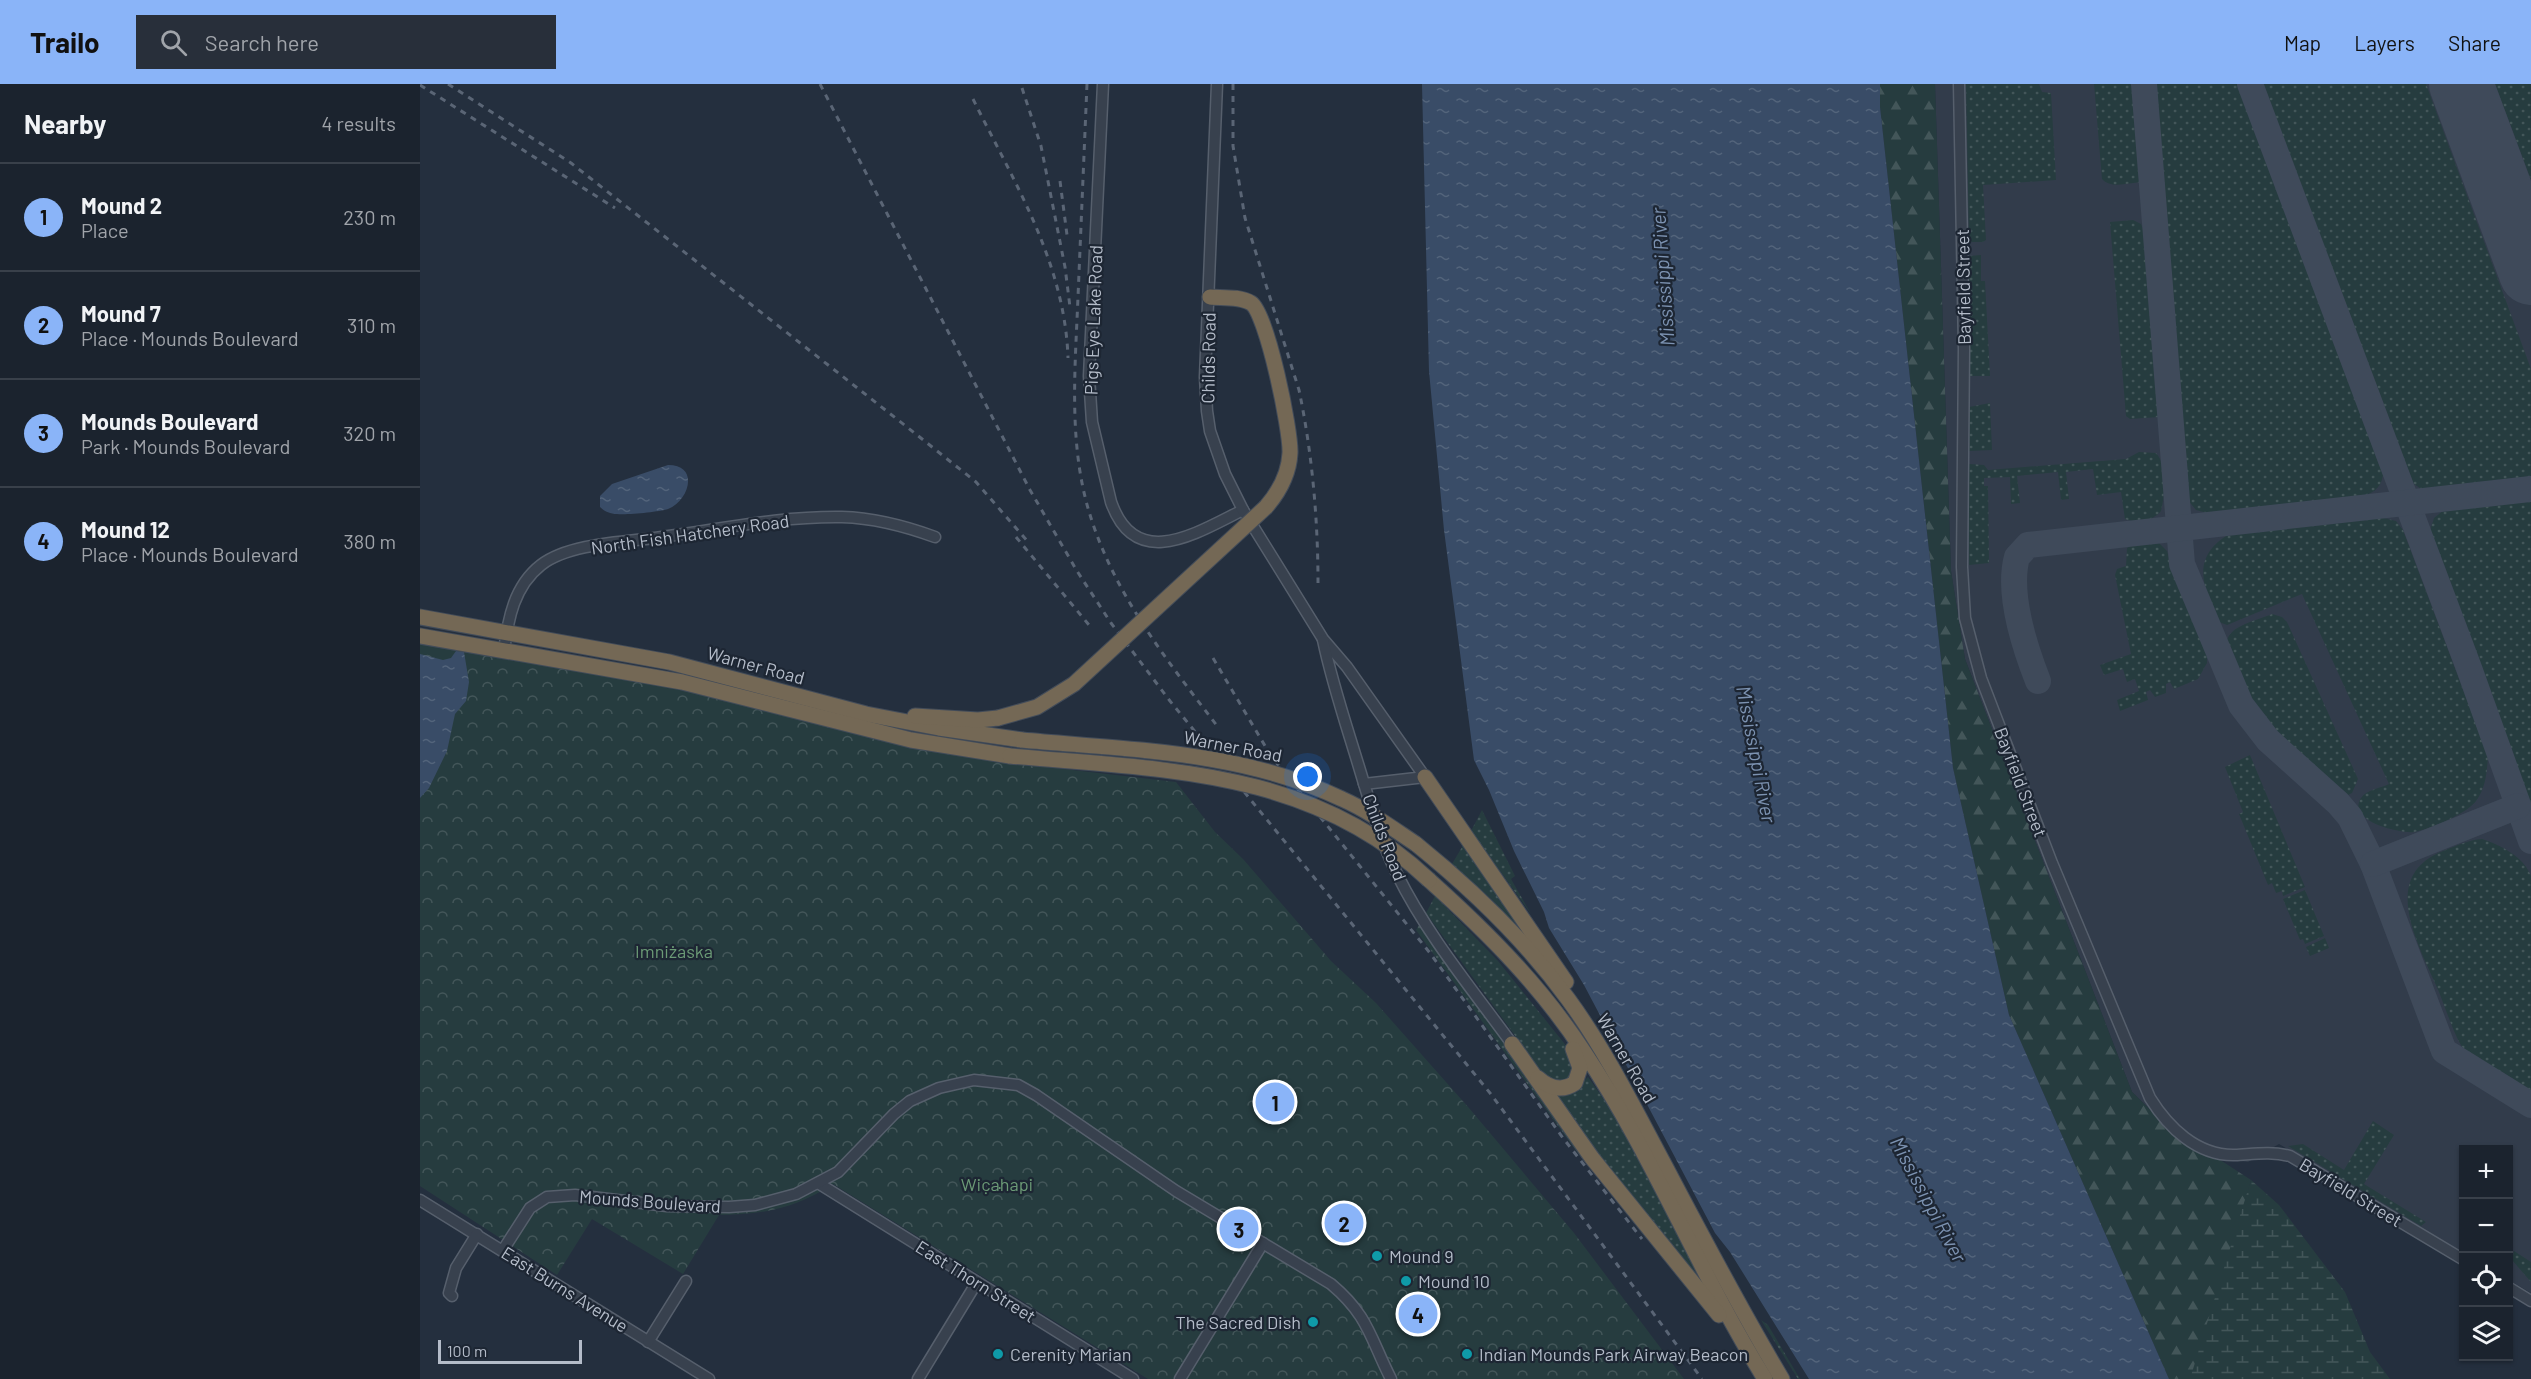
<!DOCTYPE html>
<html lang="en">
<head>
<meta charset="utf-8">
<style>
	body { margin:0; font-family:Barlow,sans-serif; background:#282f3a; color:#f1f3f6 }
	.controls { position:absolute; right:18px; bottom:18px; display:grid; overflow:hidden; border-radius:0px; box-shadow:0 2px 4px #0004 }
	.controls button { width:54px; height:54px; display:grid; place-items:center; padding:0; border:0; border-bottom:2px solid #39404a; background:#1b232e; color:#f1f3f6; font:30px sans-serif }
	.scale { position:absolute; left:18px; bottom:15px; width:144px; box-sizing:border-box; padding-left:6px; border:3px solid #b4bcc9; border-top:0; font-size:16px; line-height:21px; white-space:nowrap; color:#b4bcc9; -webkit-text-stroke:4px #1d2633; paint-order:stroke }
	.you { position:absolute; left:888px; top:693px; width:21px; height:21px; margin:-15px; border:4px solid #fff; border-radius:50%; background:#1a73e8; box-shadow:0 0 0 9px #1a73e833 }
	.badge { display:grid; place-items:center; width:39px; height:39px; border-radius:50%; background:#8ab4f8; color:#111; font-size:20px; font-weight:700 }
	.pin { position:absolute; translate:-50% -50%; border:3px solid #fff; box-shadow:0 2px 6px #0006 }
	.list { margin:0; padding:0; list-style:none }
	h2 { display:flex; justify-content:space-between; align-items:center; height:78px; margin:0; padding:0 24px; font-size:26px }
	h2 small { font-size:20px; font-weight:400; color:#a0a4aa }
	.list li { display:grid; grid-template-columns:39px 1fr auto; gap:18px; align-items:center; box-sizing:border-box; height:108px; padding:0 24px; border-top:2px solid #39404a }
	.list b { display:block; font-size:22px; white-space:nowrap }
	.list p { margin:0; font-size:20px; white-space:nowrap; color:#a0a4aa }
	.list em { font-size:20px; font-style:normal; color:#a0a4aa }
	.icon { flex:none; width:33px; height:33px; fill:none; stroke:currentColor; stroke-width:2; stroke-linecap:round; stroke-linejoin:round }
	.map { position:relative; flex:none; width:2111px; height:1295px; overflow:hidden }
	header { display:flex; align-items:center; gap:36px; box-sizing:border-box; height:84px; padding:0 30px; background:#8ab4f8; color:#111 }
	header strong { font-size:28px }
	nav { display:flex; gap:33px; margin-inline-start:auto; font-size:21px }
	.search { width:420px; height:54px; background:#282f3a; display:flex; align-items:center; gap:15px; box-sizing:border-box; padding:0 21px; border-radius:0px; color:#a0a4aa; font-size:22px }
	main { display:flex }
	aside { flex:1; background:#1b232e }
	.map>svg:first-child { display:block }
	.airport { fill:#323c4b }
	.grass { fill:url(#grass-dots) }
	.forest { fill:url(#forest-firs) }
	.wetland { fill:url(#wetland-marsh) }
	.park { fill:url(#park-crowns) }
	.water { fill:url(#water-ripples) }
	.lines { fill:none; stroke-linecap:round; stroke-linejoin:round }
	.taxiway { stroke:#3f4a5a; stroke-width:26 }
	.runway { stroke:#3f4a5a; stroke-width:64 }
	.minor-casing { stroke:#565f6c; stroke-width:13 }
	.highway-casing { stroke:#434c59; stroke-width:17 }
	.minor { stroke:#38414e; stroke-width:10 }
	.highway { stroke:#746855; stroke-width:15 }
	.rail { stroke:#5a6575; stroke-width:3; stroke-dasharray:6 6; stroke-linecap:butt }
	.highway-bridge-casing { stroke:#434c59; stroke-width:17; stroke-linecap:butt }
	.highway-bridge { stroke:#746855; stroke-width:15 }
	.culture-dot { fill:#0f9aa8; stroke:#1d2633; stroke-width:2 }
	.labels { text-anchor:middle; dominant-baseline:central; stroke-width:4.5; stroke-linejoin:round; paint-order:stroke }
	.street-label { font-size:18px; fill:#b4bcc9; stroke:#1d2633 }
	.park-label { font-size:18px; fill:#6b9a76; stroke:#1d2633 }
	.poi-label { font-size:18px; fill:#b4bcc9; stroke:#1d2633; text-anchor:start }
	.water-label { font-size:20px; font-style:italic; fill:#7c92b1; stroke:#1d2633 }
</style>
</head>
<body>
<header>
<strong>Trailo</strong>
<div class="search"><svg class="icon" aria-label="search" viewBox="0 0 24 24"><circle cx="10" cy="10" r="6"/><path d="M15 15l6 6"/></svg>Search here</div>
<nav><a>Map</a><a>Layers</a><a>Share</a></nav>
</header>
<main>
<aside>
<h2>Nearby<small>4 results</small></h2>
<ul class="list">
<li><span class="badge">1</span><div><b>Mound 2</b><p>Place</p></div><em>230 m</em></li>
<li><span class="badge">2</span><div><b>Mound 7</b><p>Place · Mounds Boulevard</p></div><em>310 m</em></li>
<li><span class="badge">3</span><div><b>Mounds Boulevard</b><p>Park · Mounds Boulevard</p></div><em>320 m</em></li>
<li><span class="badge">4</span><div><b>Mound 12</b><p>Place · Mounds Boulevard</p></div><em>380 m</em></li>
</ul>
</aside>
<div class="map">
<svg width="2111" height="1295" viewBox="0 0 2111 1295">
	<defs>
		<pattern id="grass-dots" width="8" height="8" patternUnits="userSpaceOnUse" patternTransform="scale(1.5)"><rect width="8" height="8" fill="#263c3f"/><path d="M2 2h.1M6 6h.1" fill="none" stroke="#435659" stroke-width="1.8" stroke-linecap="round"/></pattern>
		<pattern id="forest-firs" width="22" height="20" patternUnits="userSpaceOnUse" patternTransform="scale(1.5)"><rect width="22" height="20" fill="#263c3f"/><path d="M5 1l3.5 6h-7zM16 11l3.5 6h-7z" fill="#435659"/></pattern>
		<pattern id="wetland-marsh" width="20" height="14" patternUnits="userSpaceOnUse" patternTransform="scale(1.5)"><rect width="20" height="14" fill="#263c3f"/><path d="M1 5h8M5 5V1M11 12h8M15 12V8" fill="none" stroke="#435659"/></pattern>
		<pattern id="park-crowns" width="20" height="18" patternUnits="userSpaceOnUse" patternTransform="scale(1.5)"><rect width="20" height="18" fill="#263c3f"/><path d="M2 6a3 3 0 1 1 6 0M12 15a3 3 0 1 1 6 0" fill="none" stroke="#435659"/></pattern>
		<pattern id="water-ripples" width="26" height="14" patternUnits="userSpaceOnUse" patternTransform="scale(1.5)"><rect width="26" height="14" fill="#394c67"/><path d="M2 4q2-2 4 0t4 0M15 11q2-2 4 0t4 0" fill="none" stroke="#53647b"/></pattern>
	</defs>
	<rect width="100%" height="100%" fill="#242f3e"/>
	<path class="airport" d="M1515,0H2111V1209L2089,1196L2088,1066H2044L2043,1169L1859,1060L1828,1078L1797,1074L1745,1040L1712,1008L1545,575L1531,487Z"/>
	<g class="grass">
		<path d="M1546,0H1619L1622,8L1631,9L1636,96L1563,101L1566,156L1563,158H1549Z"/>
		<path d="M1674,0H1710L1712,2L1721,98C1708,99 1691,105 1682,95Z"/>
		<path d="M1735,0H1818L1963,391C1961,405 1952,410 1938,413L1787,429L1776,426L1767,415Z"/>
		<path d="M1842,0H2006L2111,285V393L2007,405H2001L1990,397Z"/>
		<path d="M2075,0H2111V96Z"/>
		<path d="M1713,136L1721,140L1724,147L1739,333L1710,335L1706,332L1690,138Z"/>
		<path d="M1561,171V197H1565L1570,292H1550L1549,172Z"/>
		<path d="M1570,319L1572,366L1549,367V323Z"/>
		<path d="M1719,368L1736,369C1748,382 1745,410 1741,427C1733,437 1717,440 1705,435L1701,408L1677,411L1673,385L1646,388L1649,415L1641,416L1638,388L1597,392L1600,419L1591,420L1590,393L1564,394V402H1568L1569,479L1549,481V380L1564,381L1568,386L1706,375Z"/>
		<path d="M2111,416V727L2009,450L2014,434L2024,426Z"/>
		<path d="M1960,433L1976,437L1983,446L2068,672C2067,687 2066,704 2056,717C2046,730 2011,745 1994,748C1980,750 1926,737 1941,714C1946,706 1961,704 1969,700L1882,510L1807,541L1799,538C1783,503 1769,473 1811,449Z"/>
		<path d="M1727,458L1739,459L1747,467L1755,494L1787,568V579L1778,595L1754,605L1750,598L1746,600V609L1735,613L1730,606L1726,608L1728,616L1700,627L1697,616L1719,607L1715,595L1707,598L1703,585L1684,591L1680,581L1711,570L1695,491L1697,485L1706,482L1707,464L1712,461Z"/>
		<path d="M1852,530L1862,533L1867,538L1938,695L1932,709L1928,711C1898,686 1862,661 1840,629C1825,608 1817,582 1807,558C1808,542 1838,536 1852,530Z"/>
		<path d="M1830,671L1885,803L1863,812L1862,807L1856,809L1852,799L1848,801L1819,730L1823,728L1805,683Z"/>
		<path d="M1062,726L1095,792L1091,795L1111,830L1051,747Z"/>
		<path d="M2062,755C2081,761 2104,773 2111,792V1007C2092,995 2060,981 2045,966C2037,960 2024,920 2019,908C2000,863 1957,793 2023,767C2036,762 2048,756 2062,755Z"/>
		<path d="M1045,758L1105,850L1069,813L1032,780Z"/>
		<path d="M1885,806L1904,852L1885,860L1883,855L1880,856L1863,815Z"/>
		<path d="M1015,812L1078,877L1144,959L1153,972L1155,984L1148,995L1137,998L1125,993L1006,829Z"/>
		<path d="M999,841L1194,1112L1156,1067L996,846Z"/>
		<path d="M1905,854L1909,864L1890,872L1886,863Z"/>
		<path d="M1168,993L1195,1031L1279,1191L1276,1194L1197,1098L1133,1010L1152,1009Z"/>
		<path d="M1953,1037L1974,1051L1944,1100L2006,1138L2001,1142L1868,1062L1883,1060L1924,1086Z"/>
		<path d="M2094,1167L2111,1178V1198L2092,1176Z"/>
		<path d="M1341,1236L1348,1241L1380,1295H1378Z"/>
	</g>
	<path class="forest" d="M1460,0H1515L1531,487L1545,575L1712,1008L1745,1040L1831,1096L1775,1295H1749L1589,931L1533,684L1460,23Z"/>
	<path class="wetland" d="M1831,1096L1859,1121L1925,1208L1950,1268L1970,1295H1770Z"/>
	<path class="park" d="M0,557L261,603L592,679L756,698L795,748L823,775L911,877L956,919L1049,1024L1154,1149L1264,1295H728L413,1100C377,1124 342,1131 299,1131L263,1190L172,1135L137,1191L0,1102Z"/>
	<g class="water">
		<path d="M1002,0H1460V23L1533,684L1589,931L1749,1295H1389L1310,1168L1295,1149L1164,901L1129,844L1124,828L1094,767L1069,706L1054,676L1024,446L1009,287Z"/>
		<path d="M248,381C280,381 269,417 248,425C238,428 208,431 197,430C190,430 184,427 180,423V412L192,400Z"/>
		<path d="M36,567L44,568L49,598L46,617L35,630L27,667L9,704L0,714V570L23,576L31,574Z"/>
	</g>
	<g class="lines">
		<g class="taxiway">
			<path d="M1724,0L1762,480L1821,621L1848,656L1918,719L1930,733L1953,780L2024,967L2111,1021"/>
			<path d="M1830,0L2049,584L2111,757"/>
			<path d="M1618,597C1605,564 1587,509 1597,473L1608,461L2111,405"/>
			<path d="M1953,780L2098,722"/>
		</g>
		<path class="runway" d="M2041,0L2111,189"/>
		<defs>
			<g id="minor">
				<path d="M683,0L669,292L672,338L691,418C716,489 778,448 823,426"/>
				<path d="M797,0L785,293L787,327L790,347L805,390L823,426L903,555L927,583L1005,693L944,700"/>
				<path d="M1539,0L1544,265L1542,483L1545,534L1561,594L1632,779L1730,1014C1748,1043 1777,1072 1815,1071C1834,1070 1851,1067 1870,1072L2044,1176"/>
				<path d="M903,556C912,599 926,640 939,683C950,719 960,756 977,790C1007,851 1052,905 1092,960"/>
				<path d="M84,567C88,535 94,502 121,481C151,458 212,458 249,452C306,444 364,432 422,433C454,434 485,442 515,453"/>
				<path d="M398,1099L713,1295"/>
				<path d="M0,1116L289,1295"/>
				<path d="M83,1166L110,1124L127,1113L155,1111L247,1122L309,1123L335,1121L376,1110L418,1088L474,1030L490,1017L519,1004L554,996L598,1001L616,1011L756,1107L911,1200C949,1232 950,1254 971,1295"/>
				<path d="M2088,1203L2111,1217"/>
				<path d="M32,1212L29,1209L36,1184L57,1150"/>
				<path d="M228,1258L266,1197"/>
				<path d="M498,1295L557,1198"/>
				<path d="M760,1295L843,1159"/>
			</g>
			<g id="highway">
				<path d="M790,213C802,214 820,212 831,219C847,229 871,347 870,369C869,389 859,408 846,423"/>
				<path d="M0,533L249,578L446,630L519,644L602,656"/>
				<path d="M0,552L262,598L491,656L590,672"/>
				<path d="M495,632L558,636L578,634"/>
				<path d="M1005,693L1146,898"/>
				<path d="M996,760C1053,806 1105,856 1148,915C1186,967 1214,1024 1244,1080C1282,1152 1320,1225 1362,1295"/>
				<path d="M1009,796C1067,848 1121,902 1164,968C1233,1071 1279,1189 1345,1295"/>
				<path d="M1092,960L1172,1074L1299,1231"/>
				<path d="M1118,994C1129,1004 1142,1008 1155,999L1160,984L1153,965"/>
			</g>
		</defs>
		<use href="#minor" class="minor-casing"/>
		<use href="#highway" class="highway-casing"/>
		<use href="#minor" class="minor"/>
		<use href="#highway" class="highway"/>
		<g class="rail">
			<path d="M28,0L151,79L487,343L556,398L609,459"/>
			<path d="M400,0L610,406L657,487L691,539L750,617L1070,1009L1282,1295"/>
			<path d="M667,0C664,71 661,142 658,213C655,287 648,363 671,434C696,513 749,579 798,643"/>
			<path d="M813,0V62L825,134L879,306C892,368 898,435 898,499"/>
			<path d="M0,1L195,124"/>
			<path d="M602,4L621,62L645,183L650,223"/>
			<path d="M553,15C594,98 645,179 648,274"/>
			<path d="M640,97L647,151"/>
			<path d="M596,453L669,541"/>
			<path d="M793,574L851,672L1010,869L1143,1054L1222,1155"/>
		</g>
		<defs>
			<g id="highway-bridge">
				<path d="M578,634L617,623L654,600L846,423"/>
				<path d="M602,656C711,666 822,667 922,715C949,727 972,744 996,760"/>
				<path d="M590,672C741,686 891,684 1009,796"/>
			</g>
		</defs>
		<use href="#highway-bridge" class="highway-bridge-casing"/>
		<use href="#highway-bridge" class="highway-bridge"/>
	</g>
	<g class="culture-dot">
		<circle cx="957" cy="1172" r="6"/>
		<circle cx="986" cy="1197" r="6"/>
		<circle cx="893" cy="1238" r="6"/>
		<circle cx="578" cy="1270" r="6"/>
		<circle cx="1047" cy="1270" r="6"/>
	</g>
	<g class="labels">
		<g class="street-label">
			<text transform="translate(1543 203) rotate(-91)">Bayfield Street</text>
			<text transform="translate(673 236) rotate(-88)">Pigs Eye Lake Road</text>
			<text transform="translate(788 274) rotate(-89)">Childs Road</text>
			<text transform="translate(270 450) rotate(-8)">North Fish Hatchery Road</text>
			<text transform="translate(336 581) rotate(15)">Warner Road</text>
			<text transform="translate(813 662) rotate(11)">Warner Road</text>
			<text transform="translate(1601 698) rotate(69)">Bayfield Street</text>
			<text transform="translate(965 753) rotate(69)">Childs Road</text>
			<text transform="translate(1207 974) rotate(60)">Warner Road</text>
			<text transform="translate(1931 1108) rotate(31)">Bayfield Street</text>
			<text transform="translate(230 1117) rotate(4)">Mounds Boulevard</text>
			<text transform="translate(556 1197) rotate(32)">East Thorn Street</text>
			<text transform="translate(145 1205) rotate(32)">East Burns Avenue</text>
		</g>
		<g class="park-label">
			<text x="254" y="867">Imniżaska</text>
			<text x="577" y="1100">Wic̣aḣapi</text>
		</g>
		<g class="poi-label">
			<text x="969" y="1172">Mound 9</text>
			<text x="998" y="1197">Mound 10</text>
			<text x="881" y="1238" text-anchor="end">The Sacred Dish</text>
			<text x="590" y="1270">Cerenity Marian</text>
			<text x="1059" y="1270">Indian Mounds Park Airway Beacon</text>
		</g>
		<g class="water-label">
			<text transform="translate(1242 193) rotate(-94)">Mississippi River</text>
			<text transform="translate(1337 670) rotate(79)">Mississippi River</text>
			<text transform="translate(1509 1115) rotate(62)">Mississippi River</text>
		</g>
	</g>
</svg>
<div class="controls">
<button>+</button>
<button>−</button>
<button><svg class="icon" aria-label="locate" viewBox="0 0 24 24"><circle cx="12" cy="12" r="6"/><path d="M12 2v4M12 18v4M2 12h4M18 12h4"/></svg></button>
<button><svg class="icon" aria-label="layers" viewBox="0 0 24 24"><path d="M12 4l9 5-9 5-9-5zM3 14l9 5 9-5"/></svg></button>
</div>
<div class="scale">100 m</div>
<div class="you"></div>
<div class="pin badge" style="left:855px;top:1018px">1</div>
<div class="pin badge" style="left:924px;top:1139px">2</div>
<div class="pin badge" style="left:819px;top:1145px">3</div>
<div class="pin badge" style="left:998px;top:1230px">4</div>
</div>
</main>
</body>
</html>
